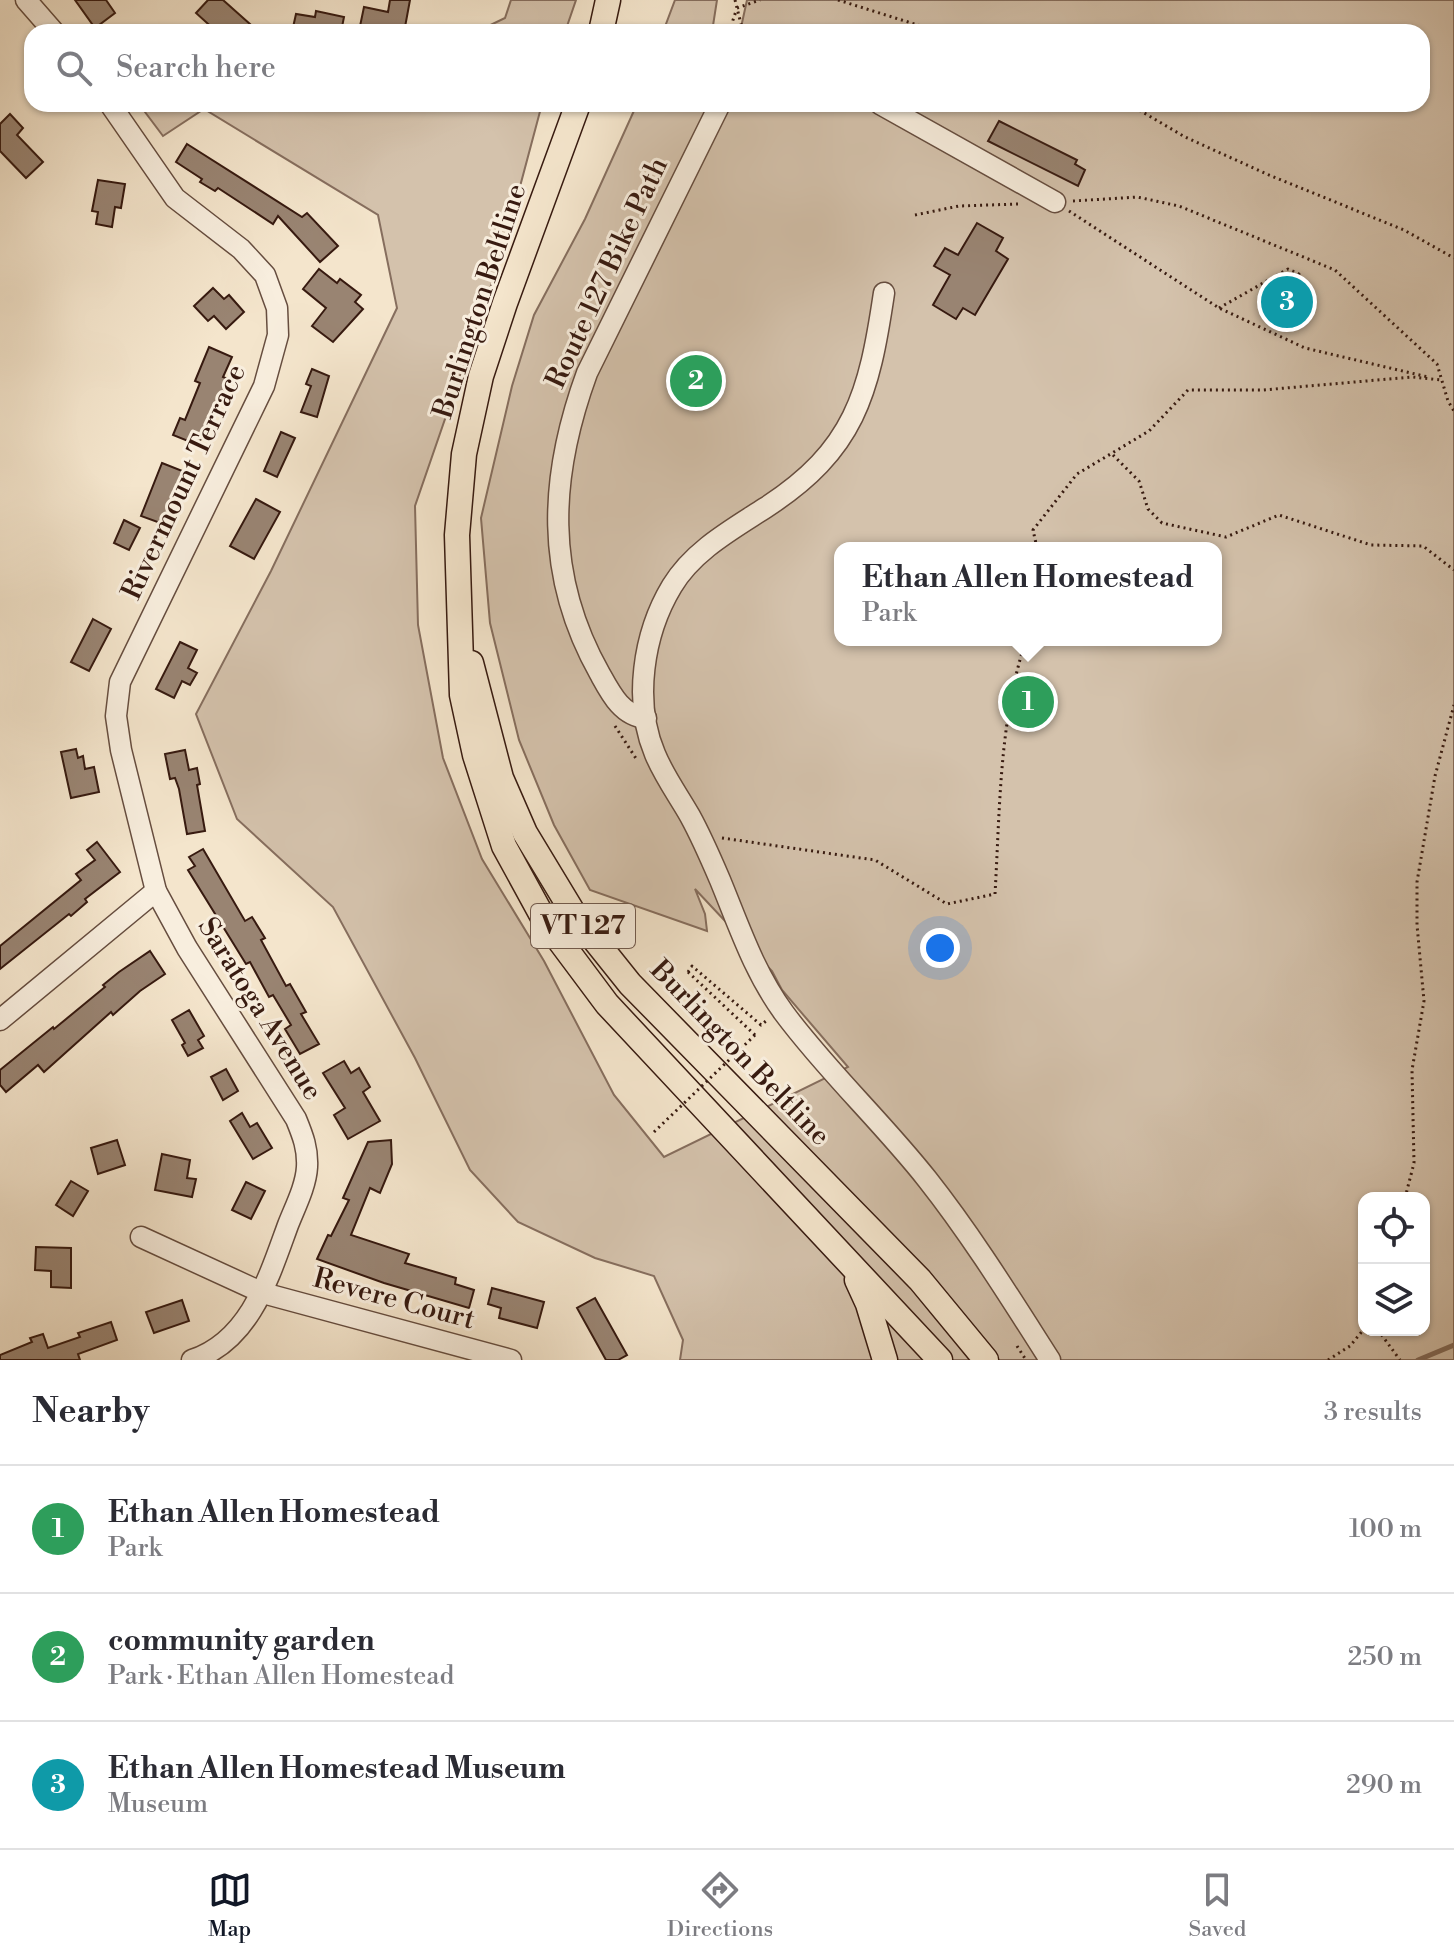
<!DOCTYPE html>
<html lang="en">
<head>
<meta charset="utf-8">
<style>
	body { margin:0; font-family:"Libre Bodoni",serif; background:#f2f2f3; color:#2b2b33 }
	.controls { position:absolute; right:24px; bottom:24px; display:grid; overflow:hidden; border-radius:16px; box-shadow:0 2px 6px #0004 }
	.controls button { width:72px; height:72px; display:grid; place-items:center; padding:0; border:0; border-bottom:2px solid #e1e1e2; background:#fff; color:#2b2b33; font:40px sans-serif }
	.you { position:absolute; left:940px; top:948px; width:28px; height:28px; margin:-20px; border:6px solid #fff; border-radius:50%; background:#1a73e8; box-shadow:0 0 0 12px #1a73e833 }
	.badge { display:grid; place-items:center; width:52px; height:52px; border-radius:50%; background:#111827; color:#fff; font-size:26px; font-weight:700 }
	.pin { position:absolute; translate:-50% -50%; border:4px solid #fff; box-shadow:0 2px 8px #0006 }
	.popup { position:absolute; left:834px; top:542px; width:388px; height:104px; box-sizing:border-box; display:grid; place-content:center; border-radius:16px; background:#fff; filter:drop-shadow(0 2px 6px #0005); font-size:26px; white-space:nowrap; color:#7c7c81 }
	.popup b { font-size:30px; color:#2b2b33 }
	.popup::after { content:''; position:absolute; left:50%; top:100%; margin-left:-16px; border:16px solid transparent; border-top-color:#fff }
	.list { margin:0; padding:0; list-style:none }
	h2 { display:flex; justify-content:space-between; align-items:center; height:104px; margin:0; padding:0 32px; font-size:34px }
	h2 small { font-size:26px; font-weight:400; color:#7c7c81 }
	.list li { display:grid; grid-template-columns:52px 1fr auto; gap:24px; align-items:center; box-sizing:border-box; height:128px; padding:0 32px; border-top:2px solid #e1e1e2 }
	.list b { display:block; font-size:30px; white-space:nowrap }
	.list p { margin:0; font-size:26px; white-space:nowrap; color:#7c7c81 }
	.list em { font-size:26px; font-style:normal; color:#7c7c81 }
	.icon { flex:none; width:44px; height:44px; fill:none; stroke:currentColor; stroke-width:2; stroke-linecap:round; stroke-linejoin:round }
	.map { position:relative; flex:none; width:1454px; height:1360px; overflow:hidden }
	.search { position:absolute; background:#fff; box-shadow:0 2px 6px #0004; left:24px; right:24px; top:24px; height:88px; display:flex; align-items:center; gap:20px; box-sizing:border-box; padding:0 28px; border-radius:24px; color:#7c7c81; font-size:30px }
	.sheet { height:488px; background:#fff }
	nav { display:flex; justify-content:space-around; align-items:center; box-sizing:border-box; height:112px; border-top:2px solid #e1e1e2; background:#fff; font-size:22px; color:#7c7c81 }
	nav a { display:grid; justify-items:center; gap:4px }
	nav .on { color:#111827 }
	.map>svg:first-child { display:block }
	.green { fill:#d4c2ac; stroke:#866e5e; stroke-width:2; fill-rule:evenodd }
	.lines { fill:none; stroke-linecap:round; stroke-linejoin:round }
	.stream { stroke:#826a5a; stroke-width:5 }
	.building { fill:#998472; stroke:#371a10; stroke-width:2 }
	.minor-casing { stroke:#664d3f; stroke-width:23 }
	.major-casing { stroke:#371a10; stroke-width:27 }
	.path { stroke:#371a10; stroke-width:3; stroke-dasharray:2 4; stroke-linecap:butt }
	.minor { stroke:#f8eede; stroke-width:20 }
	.major { stroke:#f4e5cc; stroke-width:24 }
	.path-bridge { stroke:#371a10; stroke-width:3; stroke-dasharray:2 4; stroke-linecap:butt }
	.labels { text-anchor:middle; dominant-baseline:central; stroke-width:6; stroke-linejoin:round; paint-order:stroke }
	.shield { fill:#f8eede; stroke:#715a4e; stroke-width:2 }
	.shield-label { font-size:26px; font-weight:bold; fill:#371a10 }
	.street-label { font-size:28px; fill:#371a10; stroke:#f8eede }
</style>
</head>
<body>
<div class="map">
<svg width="1454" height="1360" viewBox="0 0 1454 1360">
	<rect width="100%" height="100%" fill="#f4e5cc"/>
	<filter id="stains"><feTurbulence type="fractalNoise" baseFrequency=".0025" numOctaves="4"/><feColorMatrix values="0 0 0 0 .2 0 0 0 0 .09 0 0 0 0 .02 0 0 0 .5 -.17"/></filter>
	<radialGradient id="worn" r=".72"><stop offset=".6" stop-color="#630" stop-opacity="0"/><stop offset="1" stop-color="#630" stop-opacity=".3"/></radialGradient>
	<g class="green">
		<path d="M511,0H576L565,32H476L505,18Z"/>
		<path d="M675,0H717L712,32H663Z"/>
		<path d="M747,0H1454V1360H680L683,1340L654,1276L595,1258L518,1222L470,1170L415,1058L333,907L237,819L196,714L271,571L397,308L378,215L204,109L163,136L139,104H542L502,254L415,506L418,625L443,758L482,859L544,961L614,1095L664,1157L848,1067L782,990L772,971L695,889L705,914L707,931L590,890L554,825L519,740L490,623L481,518L512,386L534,315L585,219L637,104H1422V32H740ZM840,548H1216V640H840ZM1364,1198H1424V1330H1364Z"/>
	</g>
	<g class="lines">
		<path class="stream" d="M1418,1360L1454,1345"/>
	</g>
	<g class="building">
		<path d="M75,0H106L115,13L95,28Z"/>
		<path d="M208,0H223L259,32H217L196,13Z"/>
		<path d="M390,0H410L405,27L399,26L398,32L359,31L364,7L388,12Z"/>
		<path d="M316,11L344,17L341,32H292L296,14L315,17Z"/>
		<path d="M10,114L23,128L17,135L43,162L26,178L0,151V124Z"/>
		<path d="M999,121L1077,160L1075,164L1085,170L1078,186L988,141Z"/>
		<path d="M187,144L302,217L307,213L338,246L320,262L278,216L273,224L218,188L215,191L200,182L202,179L176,162Z"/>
		<path d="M98,180L125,184L121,208L115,207L112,227L96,224L98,212L92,211Z"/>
		<path d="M977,223L1003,238L996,251L1008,259L975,315L963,308L956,319L933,305L950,275L934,266L945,248L958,255Z"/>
		<path d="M319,269L337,283L340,279L361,295L355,302L363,309L333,342L312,326L326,308L303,289Z"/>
		<path d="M213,288L224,299L229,295L244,312L226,329L214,316L208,321L194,306Z"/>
		<path d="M1278,291L1302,300L1296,314L1272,305Z"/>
		<path d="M209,347L232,357L223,377L228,379L219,404L207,433L204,432L198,445L173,435L180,418L185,420L200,383L195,381Z"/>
		<path d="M312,369L329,376L317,417L301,412L311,386L306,384Z"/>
		<path d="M281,432L295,438L277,477L264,471Z"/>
		<path d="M162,463L190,474L182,494L175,491L163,524L141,516Z"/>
		<path d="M256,499L280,512L254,559L230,546Z"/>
		<path d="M124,520L140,528L129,550L114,543Z"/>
		<path d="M93,619L111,629L89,671L71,662Z"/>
		<path d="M180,642L197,650L188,668L197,673L190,685L182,681L174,698L156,689Z"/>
		<path d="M76,749L78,758L83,756L85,769L94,767L99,792L71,798L61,752Z"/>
		<path d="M185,750L189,770L197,768L200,784L197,785L205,831L187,834L179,789L175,778L170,779L165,754Z"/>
		<path d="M97,842L120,872L85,899L87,902L71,916L69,914L0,969V946L81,880L76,874L95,860L87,850Z"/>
		<path d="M203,849L245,921L252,917L265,938L261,940L286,986L290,984L306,1012L301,1014L319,1044L300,1054L285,1029L291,1025L273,995L269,997L250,962L246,964L188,870L195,866L189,857Z"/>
		<path d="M150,951L165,974L140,991L113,1015L111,1012L44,1072L38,1065L6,1092L0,1085V1070L53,1027L54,1029L105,987L103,985L119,972Z"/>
		<path d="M189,1010L204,1036L198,1040L203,1048L188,1056L182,1045L185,1043L172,1020Z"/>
		<path d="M344,1061L351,1073L359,1068L370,1087L363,1092L380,1121L348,1139L334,1115L345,1108L323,1073Z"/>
		<path d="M226,1069L238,1091L223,1100L211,1077Z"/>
		<path d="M242,1113L250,1127L257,1123L272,1148L253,1159L230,1121Z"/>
		<path d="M117,1140L125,1165L98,1174L91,1148Z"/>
		<path d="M391,1140L392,1164L380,1193L370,1188L351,1235L409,1254L405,1263L456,1278L455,1284L474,1290L469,1308L384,1283L317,1259L328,1235L331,1236L349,1200L343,1198L368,1142Z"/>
		<path d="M162,1154L190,1160L187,1178L196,1179L192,1197L155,1190Z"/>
		<path d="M71,1181L88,1191L73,1216L56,1205Z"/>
		<path d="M246,1182L265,1191L251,1219L232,1210Z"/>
		<path d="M36,1247L71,1248V1288L51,1287V1271L35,1270Z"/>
		<path d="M492,1288L544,1302L537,1328L499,1318L501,1308L488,1304Z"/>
		<path d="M595,1298L627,1355L618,1360H606L577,1308Z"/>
		<path d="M182,1300L189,1321L154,1333L146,1312Z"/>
		<path d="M111,1322L117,1340L78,1354L80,1360H0V1355L32,1342L30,1338L43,1334L48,1348L80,1337L78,1333Z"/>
	</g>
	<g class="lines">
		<defs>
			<g id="minor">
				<path d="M26,0L54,32"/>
				<path d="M110,104L175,198L241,249L265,275L277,308L278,335L264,386L120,682L116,716L121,750L156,891L187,948L296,1119C303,1136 308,1149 307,1167C306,1186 295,1207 288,1225C269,1277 250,1341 192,1360"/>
				<path d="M880,104L1055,202"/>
				<path d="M884,293C869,394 855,450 765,508C731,530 693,551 672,586C643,634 633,702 655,754C664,776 678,795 690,816C701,836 711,859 720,880C739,926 754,972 784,1013C827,1071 882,1122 927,1179C972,1236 1011,1299 1050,1360"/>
				<path d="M646,718C622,716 611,694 600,674C544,575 549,477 587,373L720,104"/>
				<path d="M0,1020L156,891"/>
				<path d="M141,1237L263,1293L511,1360"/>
			</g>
			<g id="major">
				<path d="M601,32L608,0"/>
				<path d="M578,104L505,303L481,376L464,454L457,535L462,695L475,755L504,846L545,921L607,1004L940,1360"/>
				<path d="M471,663L501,778L525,833L574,914L630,984L920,1280L986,1360"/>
				<path d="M857,1280L868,1304L885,1360"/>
			</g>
		</defs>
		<use href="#minor" class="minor-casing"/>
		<use href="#major" class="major-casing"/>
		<g class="path">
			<path d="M735,0L743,32"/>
			<path d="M838,0L940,32"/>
			<path d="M737,8L760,0"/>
			<path d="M729,32L736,11"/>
			<path d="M1129,104L1185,137L1269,175L1404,230L1454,258"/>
			<path d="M1073,201L1137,197L1179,206L1335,270L1437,364L1448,401L1454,411"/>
			<path d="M1069,211L1219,308L1305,348L1428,377"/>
			<path d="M915,215L959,206L1018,204"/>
			<path d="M1219,308L1288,269L1299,274L1294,292"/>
			<path d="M1113,455L1139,481L1148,509L1162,523L1226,537L1279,515L1371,545L1423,546L1454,570"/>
			<path d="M1037,548L1033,530L1077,474L1149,431L1188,390H1263L1412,377L1442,380"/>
			<path d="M615,726L637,760"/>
			<path d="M722,838L875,860L947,904L995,894C1000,809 999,721 1026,640"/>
			<path d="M688,972L692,966L761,1025L766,1021"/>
			<path d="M688,972L755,1035"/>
			<path d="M1405,1198L1414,1163L1412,1070L1424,1001L1417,925V882L1435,776L1454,705"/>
			<path d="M1378,1330L1400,1360"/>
			<path d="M1017,1346L1026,1360"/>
			<path d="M1328,1360L1350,1346L1364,1329"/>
		</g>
		<use href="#minor" class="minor"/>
		<use href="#major" class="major"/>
		<path class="path-bridge" d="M654,1132L755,1035"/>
	</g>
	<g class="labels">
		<rect class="shield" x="531" y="904" width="104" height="44" rx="6"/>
		<g class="shield-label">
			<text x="583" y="926">VT 127</text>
		</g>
		<g class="street-label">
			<text transform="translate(607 273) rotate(-65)">Route 127 Bike Path</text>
			<text transform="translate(480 301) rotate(-72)">Burlington Beltline</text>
			<text transform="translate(184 482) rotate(-65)">Rivermount Terrace</text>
			<text transform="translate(260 1009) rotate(58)">Saratoga Avenue</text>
			<text transform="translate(740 1053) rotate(46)">Burlington Beltline</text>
			<text transform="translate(394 1299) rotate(15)">Revere Court</text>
		</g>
	</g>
	<rect width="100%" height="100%" filter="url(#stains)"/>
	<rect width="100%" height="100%" fill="url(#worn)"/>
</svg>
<div class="controls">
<button><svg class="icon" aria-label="locate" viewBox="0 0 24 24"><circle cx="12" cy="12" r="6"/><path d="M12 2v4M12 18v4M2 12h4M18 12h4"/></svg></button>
<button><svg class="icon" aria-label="layers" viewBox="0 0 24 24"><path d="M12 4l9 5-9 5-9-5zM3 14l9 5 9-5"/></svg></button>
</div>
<div class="you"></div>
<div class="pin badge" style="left:1028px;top:702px;background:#2e9e5b">1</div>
<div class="popup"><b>Ethan Allen Homestead</b>Park</div>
<div class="pin badge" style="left:696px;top:381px;background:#2e9e5b">2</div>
<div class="pin badge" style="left:1287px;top:302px;background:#0f9aa8">3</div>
<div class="search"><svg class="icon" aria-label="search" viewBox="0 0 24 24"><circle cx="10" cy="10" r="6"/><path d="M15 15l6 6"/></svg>Search here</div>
</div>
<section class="sheet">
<h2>Nearby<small>3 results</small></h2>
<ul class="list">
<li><span class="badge" style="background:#2e9e5b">1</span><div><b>Ethan Allen Homestead</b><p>Park</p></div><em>100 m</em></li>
<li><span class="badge" style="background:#2e9e5b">2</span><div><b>community garden</b><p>Park · Ethan Allen Homestead</p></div><em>250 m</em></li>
<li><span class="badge" style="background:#0f9aa8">3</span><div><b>Ethan Allen Homestead Museum</b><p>Museum</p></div><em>290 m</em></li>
</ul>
</section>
<nav>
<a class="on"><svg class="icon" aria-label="map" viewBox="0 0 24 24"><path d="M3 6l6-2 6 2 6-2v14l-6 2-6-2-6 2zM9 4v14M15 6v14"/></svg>Map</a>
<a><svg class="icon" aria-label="directions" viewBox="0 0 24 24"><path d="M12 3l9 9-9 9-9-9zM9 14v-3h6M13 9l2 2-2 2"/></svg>Directions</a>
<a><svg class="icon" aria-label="saved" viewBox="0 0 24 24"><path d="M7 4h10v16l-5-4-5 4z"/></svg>Saved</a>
</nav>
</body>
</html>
